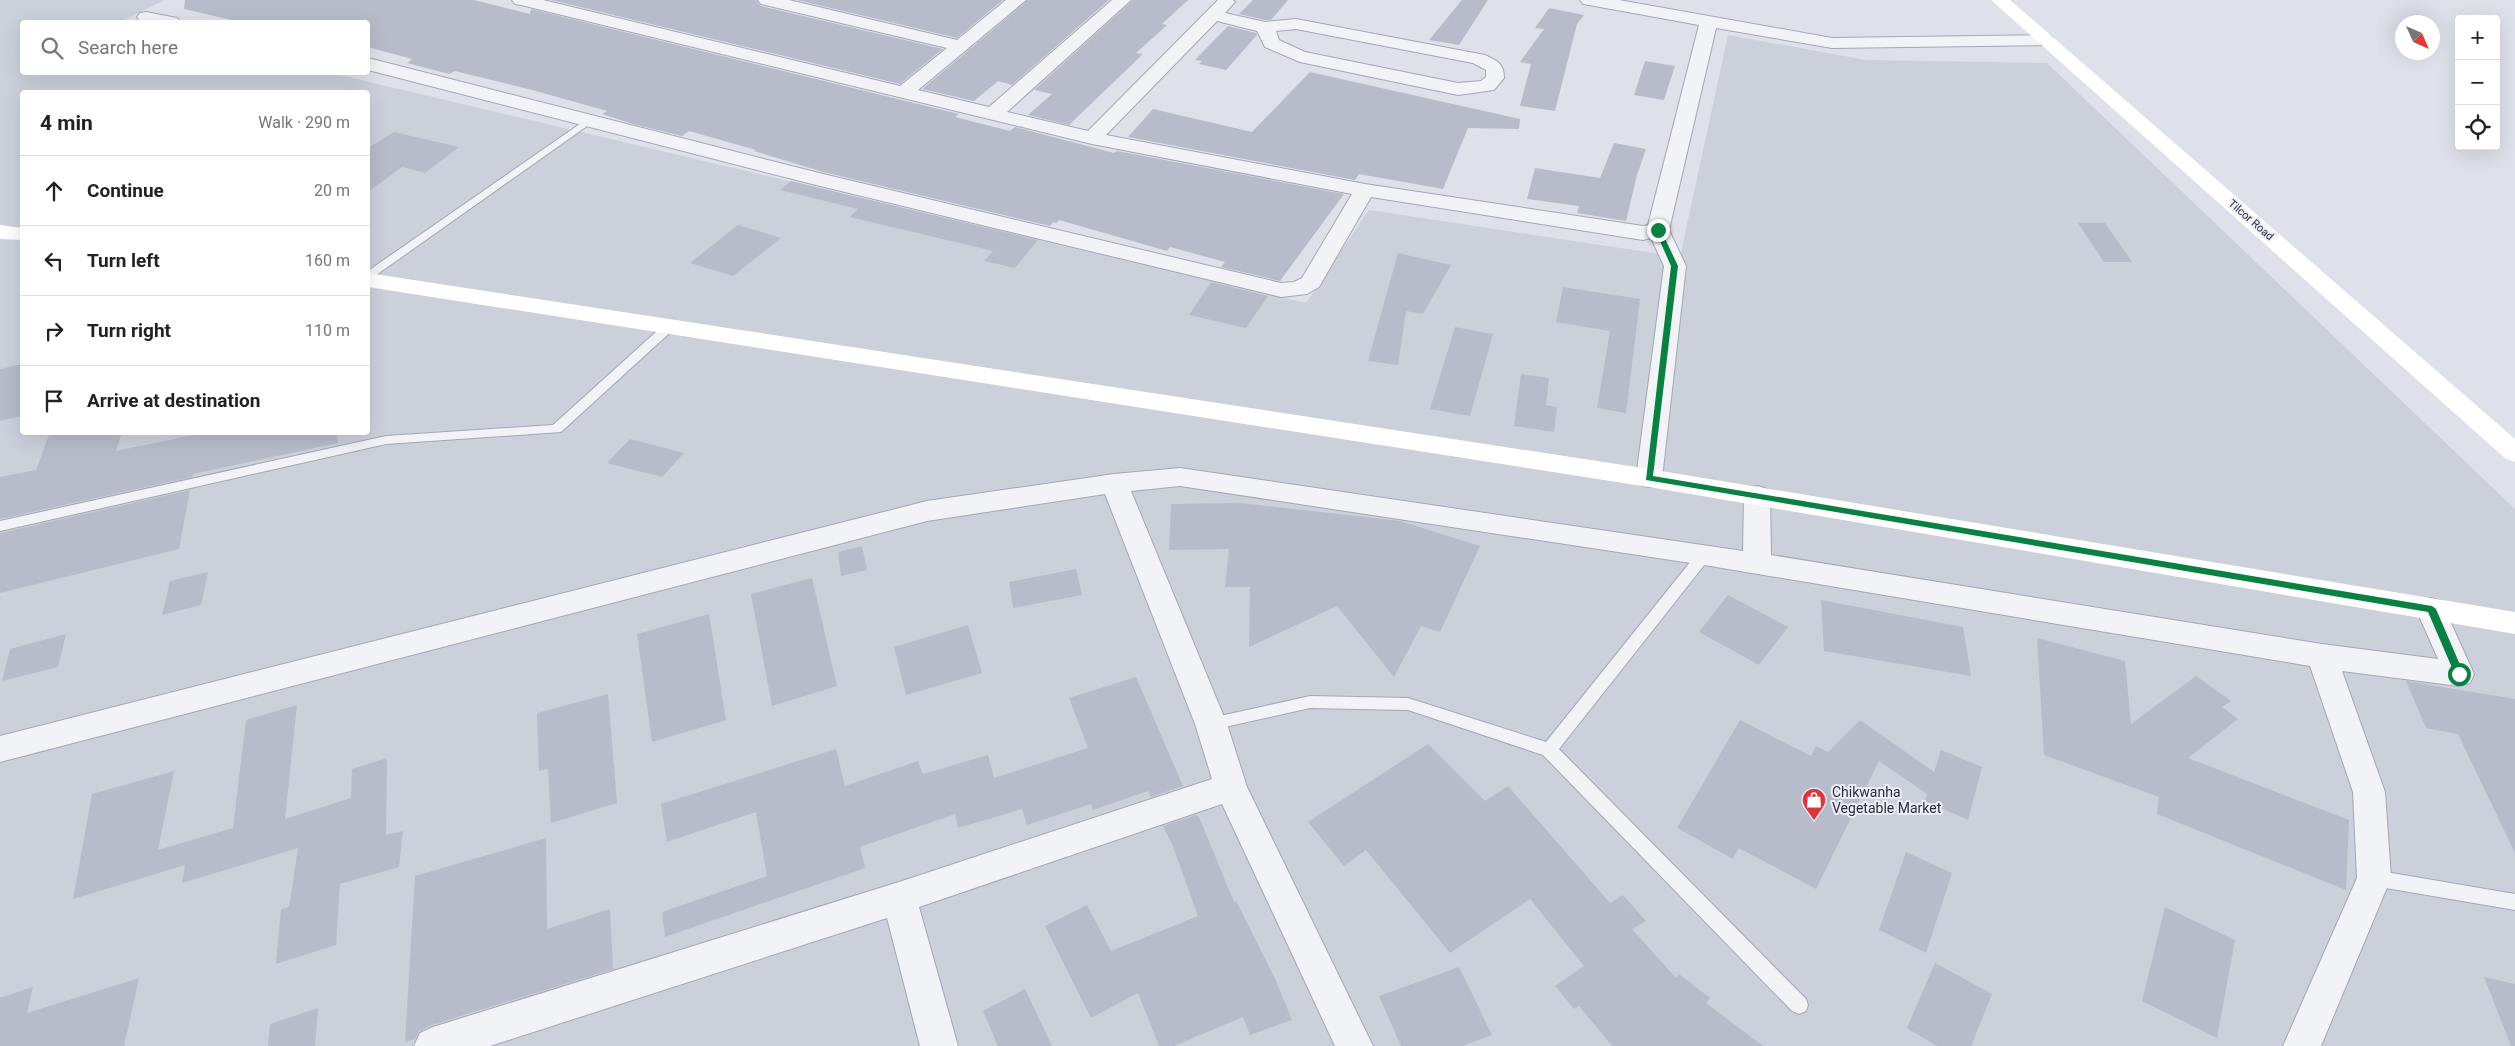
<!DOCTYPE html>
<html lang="en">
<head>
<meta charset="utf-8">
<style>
	body { margin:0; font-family:Roboto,sans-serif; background:#f2f2f2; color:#222 }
	.controls { position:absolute; right:15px; top:15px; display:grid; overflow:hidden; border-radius:5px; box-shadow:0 5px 20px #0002 }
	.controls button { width:45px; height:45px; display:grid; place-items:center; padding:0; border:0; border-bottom:1px solid #e0e0e0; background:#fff; color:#222; font:25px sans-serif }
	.compass { position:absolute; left:2395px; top:15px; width:45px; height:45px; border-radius:50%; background:#fff; box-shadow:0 5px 20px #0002; rotate:135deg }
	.stop { position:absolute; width:15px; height:15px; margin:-11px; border:4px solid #0b8043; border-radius:50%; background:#fff }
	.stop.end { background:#0b8043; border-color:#fff; box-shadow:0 1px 5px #0008 }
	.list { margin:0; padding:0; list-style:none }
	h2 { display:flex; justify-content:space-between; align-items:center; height:65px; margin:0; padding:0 20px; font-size:21px }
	h2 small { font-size:16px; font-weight:400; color:#767676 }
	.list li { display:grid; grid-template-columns:32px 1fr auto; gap:15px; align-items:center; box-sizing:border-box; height:70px; padding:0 20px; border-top:1px solid #e0e0e0 }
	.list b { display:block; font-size:19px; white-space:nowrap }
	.list em { font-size:16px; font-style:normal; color:#767676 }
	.icon { flex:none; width:28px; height:28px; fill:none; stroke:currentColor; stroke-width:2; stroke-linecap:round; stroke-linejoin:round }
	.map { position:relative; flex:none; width:2515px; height:1046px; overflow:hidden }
	.search { position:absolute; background:#fff; box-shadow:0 5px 20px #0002; left:20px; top:20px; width:350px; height:55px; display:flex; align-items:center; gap:12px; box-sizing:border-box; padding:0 18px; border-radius:5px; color:#767676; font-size:19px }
	.panel { position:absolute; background:#fff; box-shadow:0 5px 20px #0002; left:20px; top:90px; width:350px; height:345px; border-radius:5px }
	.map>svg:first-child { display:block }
	.built { fill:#ccd0db; fill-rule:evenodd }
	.building { fill:#b8bcca }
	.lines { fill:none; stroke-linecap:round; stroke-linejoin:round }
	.lane-casing { stroke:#a3a7b4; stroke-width:2 }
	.street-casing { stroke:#a3a7b4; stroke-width:2 }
	.lane { fill:#f1f3f7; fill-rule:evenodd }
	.street { fill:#f1f3f7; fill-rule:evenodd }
	.secondary { fill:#fff; fill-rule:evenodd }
	.route { fill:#0b8043 }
	.labels { text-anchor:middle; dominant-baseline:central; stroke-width:4; stroke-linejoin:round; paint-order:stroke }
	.far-street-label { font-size:11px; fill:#262c42; stroke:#eef0f7 }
	.poi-label { font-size:14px; fill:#262c42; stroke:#eef0f7; text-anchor:start }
</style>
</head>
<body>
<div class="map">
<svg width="2515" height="1046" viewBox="0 0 2515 1046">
	<rect width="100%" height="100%" fill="#dee1e9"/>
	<path class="built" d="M0,0H165L119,22H22V72L331,73L1306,303L1369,210L1680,257L1728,35L1866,60L2047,63L2515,509V1046H0ZM22,92H368V432H22Z"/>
	<g class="building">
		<path d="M185,0H474L530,14L531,9L959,114L955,117L1010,131L1015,127L1114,153L1117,151L1344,194L1280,281L1221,267L1225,262L1170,247L1167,251L1059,220L1057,223L1053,222L1050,226L823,172L754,151L756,150L689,131L682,136L633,124L602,114L607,111L536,91L455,71L449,74L407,63L412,59L368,47V22H240L184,9Z"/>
		<path d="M551,0H756L761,6L943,49L900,84Z"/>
		<path d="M797,0H1003L957,38Z"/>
		<path d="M1028,0H1109L1012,85L998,81L974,101L922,89Z"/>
		<path d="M1133,0H1188L1162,24L1167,25L1136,53L1143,54L1069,125L1028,115L1052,94L1034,90Z"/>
		<path d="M1253,0H1288L1271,20H1265L1239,14Z"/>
		<path d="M1462,0H1488L1459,45L1429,40Z"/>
		<path d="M1549,8L1584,15L1577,24L1555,111L1520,106L1531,64L1520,62L1544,29L1535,28Z"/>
		<path d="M1228,26L1256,33L1257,35L1226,70L1199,64L1202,61L1195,60Z"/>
		<path d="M1645,61L1675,66L1664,100L1634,95Z"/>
		<path d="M1310,72L1520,119L1519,129L1468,128L1443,189L1359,174L1355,180L1128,137L1153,109L1252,132Z"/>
		<path d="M394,132L459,147L425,173L402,167L368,192V148Z"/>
		<path d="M1614,143L1646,149L1637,175L1626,221L1577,213L1579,206L1527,199L1535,168L1600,178Z"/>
		<path d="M791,181L816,187L1038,240L1015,268L984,261L993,251L850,217L858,209L780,190Z"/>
		<path d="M2078,223H2105L2132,262H2104Z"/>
		<path d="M738,225L781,238L733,276L690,263Z"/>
		<path d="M1398,253L1451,265L1423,314L1406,311L1398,365L1368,361Z"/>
		<path d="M1211,282L1268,296L1246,328L1189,315Z"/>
		<path d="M1563,287L1640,299L1626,413L1597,408L1610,331L1556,322Z"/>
		<path d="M1455,327L1493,334L1470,416L1430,409Z"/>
		<path d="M22,364V416L0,421V369Z"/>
		<path d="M1521,374L1549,378L1546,405L1557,407L1554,432L1514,426Z"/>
		<path d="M50,432H122L116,451L209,432H337L338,443L193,474L192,477L0,519V477L36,470Z"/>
		<path d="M630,439L684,453L662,477L607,463Z"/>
		<path d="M190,490L179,549L0,593V533Z"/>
		<path d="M1241,503L1400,521L1480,546L1440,632L1421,626L1394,677L1337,606L1249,647L1250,587H1225L1229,549L1169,550L1171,504Z"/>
		<path d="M862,546L867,570L841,576L838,552Z"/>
		<path d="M1076,569L1082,595L1013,608L1009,582Z"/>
		<path d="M208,572L201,605L162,615L170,581Z"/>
		<path d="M812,578L837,686L772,706L751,594Z"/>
		<path d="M1728,595L1788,627L1759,665L1699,632Z"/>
		<path d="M1821,600L1963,627L1971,676L1824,651Z"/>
		<path d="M709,614L726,720L652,742L637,634Z"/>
		<path d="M968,625L982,673L906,695L894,647Z"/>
		<path d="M66,634L58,667L2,681L10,649Z"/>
		<path d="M2037,638L2125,661L2131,724L2196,676L2231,701L2222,707L2238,719L2188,758L2349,820L2346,890L2157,814L2159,797L2044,755Z"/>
		<path d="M1136,677L1183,786L1151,797L1148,791L1093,810L1091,804L1027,825L1022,809L958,828L955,814L860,847L865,868L665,937L662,912L767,876L756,812L667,842L661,804L836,749L845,786L918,761L923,774L988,755L994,778L1088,748L1069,698Z"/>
		<path d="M2406,681L2515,699V853L2458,734L2426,728Z"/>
		<path d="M608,694L617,803L551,823L548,769L539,771L537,713Z"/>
		<path d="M297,705L285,819L351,798L352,769L387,758L386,835L403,831L399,867L340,884L336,945L276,964L281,909L289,907L298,848L182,883L185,865L73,899L92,794L174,771L158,850L233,828L246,720Z"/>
		<path d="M1740,720L1811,756L1816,746L1828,752L1860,720L1934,772L1941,750L1982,767L1968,820L1925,801L1927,794L1879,761L1816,889L1739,848L1733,859L1677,828Z"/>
		<path d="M1428,744L1485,801L1508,786L1610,903L1623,895L1646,921L1632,929L1676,978L1679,974L1710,998L1706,1003L1763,1046H1612L1579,1006L1574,1009L1555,986L1584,966L1530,899L1450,953L1366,850L1344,866L1308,822Z"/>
		<path d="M1196,815L1199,817L1234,902L1236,901L1276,981L1292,1020L1250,1035L1243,1017L1174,1046H1159L1138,993L1091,1018L1045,926L1087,905L1111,951L1198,916L1172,844L1163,826Z"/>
		<path d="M546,838L547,929L610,909L613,969L432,1025L419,1031L415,1039L405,1042L415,876Z"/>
		<path d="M1906,852L1952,873L1926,953L1879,930Z"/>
		<path d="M2165,907L2235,940L2217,1038L2142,1001Z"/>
		<path d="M1935,963L1992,994L1971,1046H1937L1907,1028Z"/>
		<path d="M1459,967L1492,1035L1462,1046H1401L1379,996Z"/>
		<path d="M2484,977L2515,984V1046H2511Z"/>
		<path d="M139,978L124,1046H0V998L33,987L27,1013Z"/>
		<path d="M1025,989L1052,1046H998L983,1011Z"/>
		<path d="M318,1008L315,1046H268L270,1024Z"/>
	</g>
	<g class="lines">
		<defs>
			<g id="lane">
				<path d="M587,119L592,122L590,124L372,278L368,279V271Z"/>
				<path d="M671,321L675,322L677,325L675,328L561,432L386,444L0,531V521L386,436L553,425L667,322Z"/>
				<path d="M1704,550L1709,551L1711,555L1709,559L1559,749L1806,999L1808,1005L1806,1011L1799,1014L1792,1011L1543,755L1408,710L1310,708L1211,730L1205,729L1203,724L1205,719L1211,718L1310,696L1408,698L1546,742L1699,551Z"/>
				<path d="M2374,870L2515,894V910L2374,886L2368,883L2365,878L2368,873Z"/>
			</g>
			<g id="street">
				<path d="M512,0H543L900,86L947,48L761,4L758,0H789L957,40L1006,0H1026L918,90L989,107L1112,0H1131L1007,112L1088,131L1218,0H1233L1235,2L1225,13L1265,22L1296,19L1485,55C1497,61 1504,63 1504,78L1494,90L1458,95L1300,62L1265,47L1257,31L1217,21L1106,135L1365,184L1643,226L1648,225L1699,25L1589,5L1583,4L1580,0H1619L1832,38L2045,35L2051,36L2054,40L2051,44L2045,45L1832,48L1716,28L1669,230L1686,266L1662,478L1658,485L1649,487L1640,485L1636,478L1664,266L1651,238L1643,240L1371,197L1319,287L1307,294L1281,297L816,185L368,70V58L823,174L1281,283L1294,282L1302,278L1352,194L1092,144L521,5L515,4ZM1296,29L1473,63L1486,70V77L1481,81L1458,83L1305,52L1279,40L1276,31Z"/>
				<path d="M146,12L177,18L180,22L140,21L137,17L140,13Z"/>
				<path d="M1180,468L1743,551L1744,496L1747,489L1757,486L1767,489L1770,496L1771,555L2322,644L2438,659L2416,609L2421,601L2431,598L2441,601L2474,674L2470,683L2459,686L2342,671L2385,792L2391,878L2321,1046H2283L2357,878L2353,792L2310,666L1704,565L1180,486L1131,491L1227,724L1247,787L1373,1046H1335L1222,804L919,907L958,1046H920L887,918L490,1046H414L420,1033L433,1027L899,882L1212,779L1195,724L1105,494L927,521L0,762V736L927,501L1114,474Z"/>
			</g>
		</defs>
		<use href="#lane" class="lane-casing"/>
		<use href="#street" class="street-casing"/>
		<use href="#lane" class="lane"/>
		<use href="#street" class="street"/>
		<g class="secondary">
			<path d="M1991,0H2010L2515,439V462L2506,459Z"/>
			<path d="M0,225L22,228V240L0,239Z"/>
			<path d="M368,273L1649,469L2515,612V634L1649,487L368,287Z"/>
		</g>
	</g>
	<path class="route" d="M1658,228L1661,230L1678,266L1653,476L2432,606L2436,609L2464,674L2463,677H2456L2428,612L1646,480L1671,266L1655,230Z"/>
	<defs>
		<symbol id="shop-pin" viewBox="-11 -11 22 30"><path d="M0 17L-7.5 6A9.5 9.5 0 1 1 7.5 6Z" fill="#db363b" stroke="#eef0f7"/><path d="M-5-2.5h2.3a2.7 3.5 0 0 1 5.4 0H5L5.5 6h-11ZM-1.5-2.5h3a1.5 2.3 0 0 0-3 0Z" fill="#fff"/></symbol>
	</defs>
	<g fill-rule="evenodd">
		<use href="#shop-pin" x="1800" y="786" width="28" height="38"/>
	</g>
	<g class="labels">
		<g class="far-street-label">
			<text transform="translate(2251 220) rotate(41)">Tilcor Road</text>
		</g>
		<g class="poi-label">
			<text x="1832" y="792">Chikwanha<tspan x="1832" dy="16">Vegetable Market</tspan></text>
		</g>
	</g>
</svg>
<div class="controls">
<button>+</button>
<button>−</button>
<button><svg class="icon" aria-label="locate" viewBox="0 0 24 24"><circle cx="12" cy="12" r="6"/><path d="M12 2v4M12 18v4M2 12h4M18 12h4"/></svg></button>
</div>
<svg class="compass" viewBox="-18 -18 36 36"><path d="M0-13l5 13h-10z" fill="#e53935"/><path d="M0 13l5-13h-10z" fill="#767676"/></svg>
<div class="stop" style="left:2459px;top:674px"></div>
<div class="stop end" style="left:1658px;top:230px"></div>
<div class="search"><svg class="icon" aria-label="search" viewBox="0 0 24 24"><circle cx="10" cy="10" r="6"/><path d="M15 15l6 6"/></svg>Search here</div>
<section class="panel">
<h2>4 min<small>Walk · 290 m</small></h2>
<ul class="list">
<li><svg class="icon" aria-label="ahead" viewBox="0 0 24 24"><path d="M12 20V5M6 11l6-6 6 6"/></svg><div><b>Continue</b></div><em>20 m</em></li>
<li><svg class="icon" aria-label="left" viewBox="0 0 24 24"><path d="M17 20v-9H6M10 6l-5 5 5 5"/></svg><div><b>Turn left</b></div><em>160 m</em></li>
<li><svg class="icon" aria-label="right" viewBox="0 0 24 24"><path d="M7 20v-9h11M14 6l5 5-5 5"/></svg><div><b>Turn right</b></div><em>110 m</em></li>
<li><svg class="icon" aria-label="arrive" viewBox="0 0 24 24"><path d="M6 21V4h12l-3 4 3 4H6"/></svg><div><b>Arrive at destination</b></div></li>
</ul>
</section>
</div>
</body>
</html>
